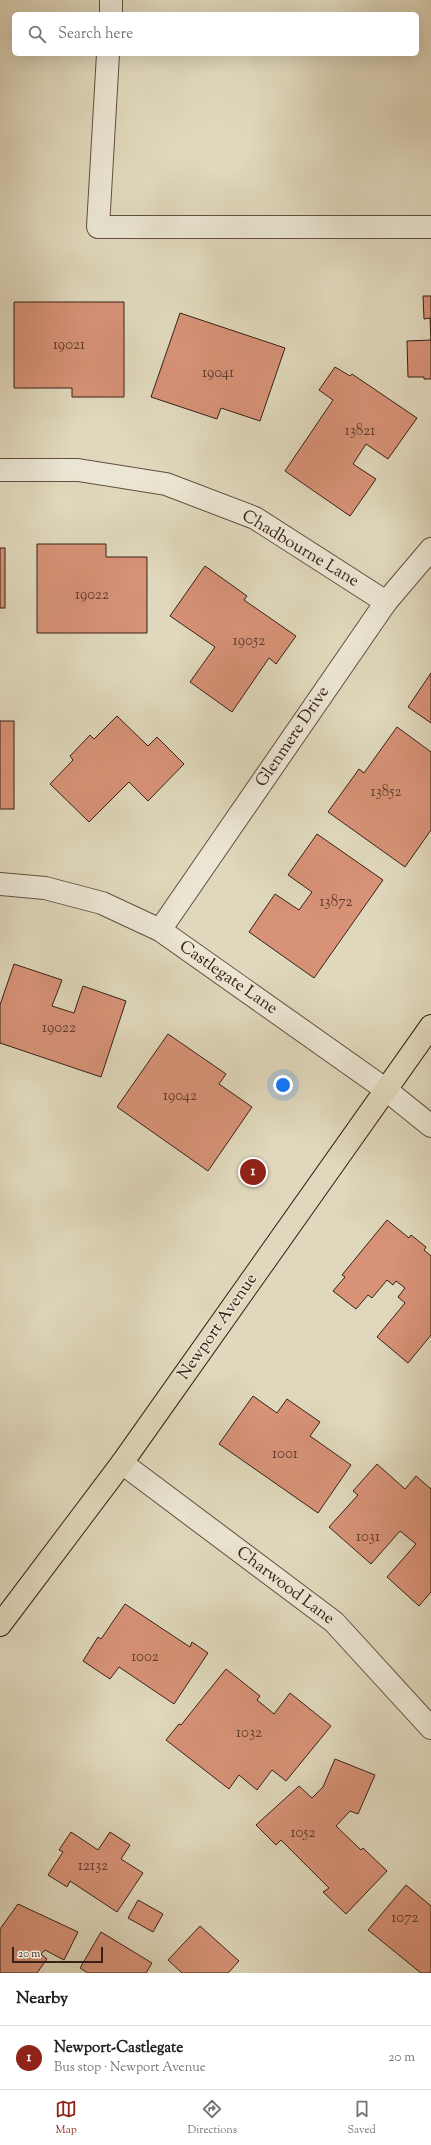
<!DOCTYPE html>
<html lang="en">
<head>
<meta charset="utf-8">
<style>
	body { margin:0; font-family:"Sorts Mill Goudy",serif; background:#f2f2f2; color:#222 }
	.scale { position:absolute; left:12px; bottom:10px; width:91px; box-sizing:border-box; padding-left:4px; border:2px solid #382017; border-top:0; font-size:11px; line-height:14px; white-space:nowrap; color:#382017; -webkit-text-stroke:3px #ebe6d3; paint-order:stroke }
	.you { position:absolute; left:283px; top:1085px; width:14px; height:14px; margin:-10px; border:3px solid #fff; border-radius:50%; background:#1a73e8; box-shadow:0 0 0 6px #1a73e833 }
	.badge { display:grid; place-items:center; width:26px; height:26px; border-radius:50%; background:#8f2418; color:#fff; font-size:13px; font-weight:700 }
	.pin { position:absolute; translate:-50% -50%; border:2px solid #fff; box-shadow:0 1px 4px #0006 }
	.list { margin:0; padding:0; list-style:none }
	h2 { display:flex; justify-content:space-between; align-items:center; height:52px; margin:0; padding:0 16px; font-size:17px }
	h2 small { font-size:13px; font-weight:400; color:#767676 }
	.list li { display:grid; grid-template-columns:26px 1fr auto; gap:12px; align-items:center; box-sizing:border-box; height:64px; padding:0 16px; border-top:1px solid #e0e0e0 }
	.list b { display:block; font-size:15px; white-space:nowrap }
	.list p { margin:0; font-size:13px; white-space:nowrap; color:#767676 }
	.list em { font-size:13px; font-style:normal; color:#767676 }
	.icon { flex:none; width:22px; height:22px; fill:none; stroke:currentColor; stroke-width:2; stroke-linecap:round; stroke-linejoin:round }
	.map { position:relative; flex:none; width:431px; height:1973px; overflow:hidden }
	.search { position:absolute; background:#fff; box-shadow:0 4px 16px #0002; left:12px; right:12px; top:12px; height:44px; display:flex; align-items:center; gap:10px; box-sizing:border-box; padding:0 14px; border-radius:6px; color:#767676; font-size:15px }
	.sheet { height:116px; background:#fff }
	nav { display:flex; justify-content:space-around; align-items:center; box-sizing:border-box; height:56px; border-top:1px solid #e0e0e0; background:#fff; font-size:11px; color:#767676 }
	nav a { display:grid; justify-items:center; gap:2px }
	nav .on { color:#8f2418 }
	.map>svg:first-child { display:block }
	.building { fill:#d79277; stroke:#382017 }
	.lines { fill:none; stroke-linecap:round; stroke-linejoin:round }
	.minor-casing { stroke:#624e40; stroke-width:24 }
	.major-casing { stroke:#382017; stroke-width:24 }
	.minor { stroke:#ebe6d3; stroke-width:22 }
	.major { stroke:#e0d8bc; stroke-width:22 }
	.labels { text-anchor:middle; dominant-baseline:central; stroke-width:3; stroke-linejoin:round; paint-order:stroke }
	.number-label { font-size:15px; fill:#603c2f }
	.street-label { font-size:17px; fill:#382017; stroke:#ebe6d3 }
</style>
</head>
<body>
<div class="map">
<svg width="431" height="1973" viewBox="0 0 431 1973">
	<rect width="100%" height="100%" fill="#e0d8bc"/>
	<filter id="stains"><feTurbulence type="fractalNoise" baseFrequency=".005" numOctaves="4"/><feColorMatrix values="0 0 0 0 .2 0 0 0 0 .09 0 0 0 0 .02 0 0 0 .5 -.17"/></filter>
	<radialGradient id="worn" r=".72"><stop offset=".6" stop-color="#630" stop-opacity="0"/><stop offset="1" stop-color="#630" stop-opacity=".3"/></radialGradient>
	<g class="building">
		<path d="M423,296H431V379H424V377H408L407,341L431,340L430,318L424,319Z"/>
		<path d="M14,302H124V397H72V388H14Z"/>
		<path d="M180,313L285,348L260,421L221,408L217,419L151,397Z"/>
		<path d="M335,367L350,376L352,374L417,418L388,459L366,444L353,464L376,479L350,516L285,471L333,400L319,390Z"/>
		<path d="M37,544H106V557H147V633H37Z"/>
		<rect x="0" y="548" width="5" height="60"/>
		<path d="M205,566L247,596L244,600L296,636L276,664L269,658L232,712L190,682L215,647L170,616Z"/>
		<path d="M431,673V723L408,707Z"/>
		<path d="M117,716L148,746L157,737L184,764L148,801L129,782L89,822L50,784L73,760L70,756L90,735L94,739Z"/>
		<rect x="0" y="721" width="14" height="88"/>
		<path d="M397,727L431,752V830L405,867L328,812L359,769L364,773Z"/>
		<path d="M317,834L383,880L314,978L249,932L275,894L299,910L312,892L288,875Z"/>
		<path d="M14,964L62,980L52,1006L74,1013L83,986L126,1001L101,1077L0,1043V1005Z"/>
		<path d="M168,1034L226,1074L219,1084L252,1107L208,1171L117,1107Z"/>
		<path d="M387,1220L409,1238L411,1235L426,1247L424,1250L431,1256V1335L408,1363L377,1337L405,1303L398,1297L405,1288L396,1281L393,1285L387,1280L372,1298L368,1295L356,1309L333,1291L345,1277L342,1275Z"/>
		<path d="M253,1396L277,1413L287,1399L320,1422L310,1436L351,1465L318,1513L219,1444Z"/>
		<path d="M377,1464L405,1489L416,1476L431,1489V1592L419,1606L387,1577L416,1544L400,1531L371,1564L329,1527L358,1495L353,1491Z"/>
		<path d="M125,1604L190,1647L192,1642L208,1653L174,1704L119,1667L110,1679L83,1661L98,1637L101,1639Z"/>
		<path d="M226,1669L260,1696L257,1700L274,1714L290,1693L331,1726L286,1781L272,1770L257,1790L239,1775L229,1789L166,1740L179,1724L181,1725Z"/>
		<path d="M335,1759L375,1775L358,1814L350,1811L336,1826L361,1850L363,1848L387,1871L346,1914L323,1892L329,1888L281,1840L276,1845L256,1825L299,1786L312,1798L323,1787Z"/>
		<path d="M71,1832L98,1850L110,1832L130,1845L121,1859L143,1873L117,1912L70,1881L67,1887L48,1875L63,1852L59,1850Z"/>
		<path d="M406,1885L431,1906V1973H421L368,1930Z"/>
		<path d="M138,1900L163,1914L153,1932L128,1918Z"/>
		<path d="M18,1904L78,1932L64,1960L45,1950L41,1954L47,1959L37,1973H0V1929Z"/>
		<path d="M200,1926L239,1961L228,1973H182L168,1960Z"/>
		<path d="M101,1932L152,1963L146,1973H88L80,1968Z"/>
	</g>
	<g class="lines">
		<defs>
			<g id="minor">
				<path d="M111,14V0"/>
				<path d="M108,54L98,227H431"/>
				<path d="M0,470H78L166,484L255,518L386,602"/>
				<path d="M0,884L45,888L102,903L160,930L385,1089L431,1126"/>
				<path d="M160,930L386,602L431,549"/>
				<path d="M122,1463L334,1622L431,1728"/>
			</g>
			<path id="major" d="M0,1625L122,1463L431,1026"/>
		</defs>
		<use href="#minor" class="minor-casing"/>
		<use href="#major" class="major-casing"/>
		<use href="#minor" class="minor"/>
		<use href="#major" class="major"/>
	</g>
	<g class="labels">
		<g class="number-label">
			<text x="69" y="345">19021</text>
			<text x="218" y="373">19041</text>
			<text x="360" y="431">13821</text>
			<text x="92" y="595">19022</text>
			<text x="249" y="641">19052</text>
			<text x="386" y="792">13852</text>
			<text x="336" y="902">13872</text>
			<text x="59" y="1028">19022</text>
			<text x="180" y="1096">19042</text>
			<text x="285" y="1454">1001</text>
			<text x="368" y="1537">1031</text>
			<text x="145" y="1657">1002</text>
			<text x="249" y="1733">1032</text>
			<text x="303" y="1833">1052</text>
			<text x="93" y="1866">12132</text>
			<text x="405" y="1918">1072</text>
		</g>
		<g class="street-label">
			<text transform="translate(300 549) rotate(31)">Chadbourne Lane</text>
			<text transform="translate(293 737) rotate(-56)">Glenmere Drive</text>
			<text transform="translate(228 978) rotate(35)">Castlegate Lane</text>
			<text transform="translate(218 1327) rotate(-55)">Newport Avenue</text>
			<text transform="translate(285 1586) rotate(37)">Charwood Lane</text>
		</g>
	</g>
	<rect width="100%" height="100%" filter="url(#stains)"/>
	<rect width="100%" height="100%" fill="url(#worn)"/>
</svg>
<div class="scale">20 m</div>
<div class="you"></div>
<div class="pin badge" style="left:253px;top:1172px">1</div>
<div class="search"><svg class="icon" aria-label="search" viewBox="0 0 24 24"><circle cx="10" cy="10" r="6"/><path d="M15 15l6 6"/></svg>Search here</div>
</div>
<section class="sheet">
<h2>Nearby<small></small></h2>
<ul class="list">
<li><span class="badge">1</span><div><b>Newport-Castlegate</b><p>Bus stop · Newport Avenue</p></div><em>20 m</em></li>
</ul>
</section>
<nav>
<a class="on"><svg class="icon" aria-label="map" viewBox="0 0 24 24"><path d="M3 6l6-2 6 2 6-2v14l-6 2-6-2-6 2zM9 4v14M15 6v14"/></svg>Map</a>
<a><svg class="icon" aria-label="directions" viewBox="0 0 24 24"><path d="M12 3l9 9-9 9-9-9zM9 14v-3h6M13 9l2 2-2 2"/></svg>Directions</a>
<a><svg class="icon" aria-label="saved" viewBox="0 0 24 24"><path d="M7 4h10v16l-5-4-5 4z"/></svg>Saved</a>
</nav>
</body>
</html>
